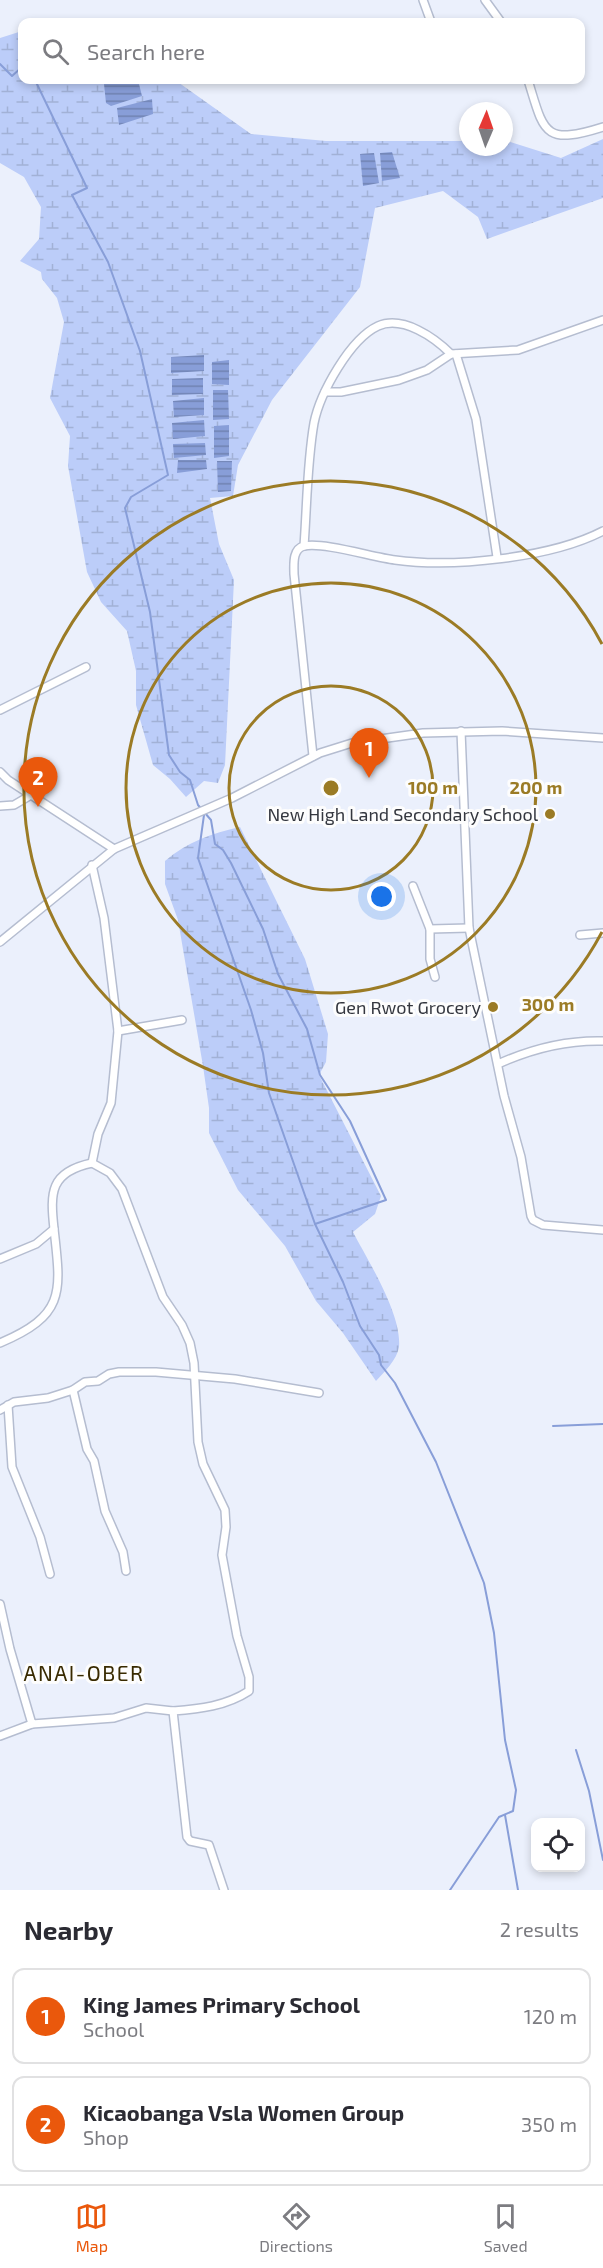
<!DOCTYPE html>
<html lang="en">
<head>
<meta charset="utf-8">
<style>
	body { margin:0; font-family:"Exo 2",sans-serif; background:#f2f2f3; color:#2b2b33 }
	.controls { position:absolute; right:18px; bottom:18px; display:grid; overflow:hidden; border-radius:12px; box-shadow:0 3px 9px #0003 }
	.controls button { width:54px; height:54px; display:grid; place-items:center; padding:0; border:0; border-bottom:2px solid #e1e1e2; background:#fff; color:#2b2b33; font:30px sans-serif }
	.compass { position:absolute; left:459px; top:102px; width:54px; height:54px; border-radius:50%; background:#fff; box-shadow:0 3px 9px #0003; rotate:2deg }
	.you { position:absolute; left:382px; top:897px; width:21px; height:21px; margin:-15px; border:4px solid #fff; border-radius:50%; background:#1a73e8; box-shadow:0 0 0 9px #1a73e833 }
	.badge { display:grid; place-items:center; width:39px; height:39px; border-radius:50%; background:#ea580c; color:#fff; font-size:20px; font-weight:700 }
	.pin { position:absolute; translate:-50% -50px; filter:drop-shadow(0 2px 3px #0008) }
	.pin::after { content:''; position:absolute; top:32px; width:21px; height:18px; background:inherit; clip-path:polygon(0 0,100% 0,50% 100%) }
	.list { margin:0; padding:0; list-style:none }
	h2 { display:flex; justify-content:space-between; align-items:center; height:78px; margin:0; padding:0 24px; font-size:26px }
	h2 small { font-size:20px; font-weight:400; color:#7c7c81 }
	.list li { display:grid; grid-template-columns:39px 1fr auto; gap:18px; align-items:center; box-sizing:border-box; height:96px; margin:0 12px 12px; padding:0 12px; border:2px solid #e1e1e2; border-radius:12px }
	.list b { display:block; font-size:22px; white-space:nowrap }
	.list p { margin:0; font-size:20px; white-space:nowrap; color:#7c7c81 }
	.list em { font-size:20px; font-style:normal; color:#7c7c81 }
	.icon { flex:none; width:33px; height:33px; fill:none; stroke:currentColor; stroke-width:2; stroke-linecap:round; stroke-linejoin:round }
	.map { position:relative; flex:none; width:603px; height:1890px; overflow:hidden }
	.search { position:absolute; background:#fff; box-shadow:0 3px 9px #0003; left:18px; right:18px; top:18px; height:66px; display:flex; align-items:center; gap:15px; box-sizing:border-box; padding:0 21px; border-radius:12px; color:#7c7c81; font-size:22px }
	.sheet { height:294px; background:#fff }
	nav { display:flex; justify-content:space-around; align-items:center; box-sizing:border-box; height:84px; border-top:2px solid #e1e1e2; background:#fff; font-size:16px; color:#7c7c81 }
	nav a { display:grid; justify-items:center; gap:3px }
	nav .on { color:#ea580c }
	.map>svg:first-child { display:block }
	.wetland { fill:url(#wetland-marsh) }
	.water { fill:url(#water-rules) }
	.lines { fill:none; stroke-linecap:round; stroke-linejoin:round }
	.stream { stroke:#889ed8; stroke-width:2 }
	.minor-casing { stroke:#b5bdd0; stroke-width:10 }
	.minor { stroke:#fff; stroke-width:7 }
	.ring { fill:none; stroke:#9b7b25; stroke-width:3 }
	.poi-dot { fill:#9b7b25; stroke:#fdfdfd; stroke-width:2 }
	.labels { text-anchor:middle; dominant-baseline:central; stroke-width:6; stroke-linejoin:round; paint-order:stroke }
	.poi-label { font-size:18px; fill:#34373f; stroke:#fdfdfd; text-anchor:end }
	.quarter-label { font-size:21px; letter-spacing:1.5px; fill:#382a00; stroke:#fdfdfd }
	.centre { fill:#9b7b25; stroke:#fdfdfd; stroke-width:3 }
	.ring-label { font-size:18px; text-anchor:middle; font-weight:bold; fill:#9b7b25; stroke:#fdfdfd; stroke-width:6; stroke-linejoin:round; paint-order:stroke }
</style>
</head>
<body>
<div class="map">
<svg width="603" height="1890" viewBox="0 0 603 1890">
	<defs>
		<pattern id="wetland-marsh" width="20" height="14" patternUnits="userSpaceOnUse" patternTransform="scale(1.5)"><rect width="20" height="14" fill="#bccdf9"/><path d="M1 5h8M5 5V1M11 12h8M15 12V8" fill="none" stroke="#a2b1d6"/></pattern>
		<pattern id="water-rules" width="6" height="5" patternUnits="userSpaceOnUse" patternTransform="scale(1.5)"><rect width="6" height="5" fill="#889ed8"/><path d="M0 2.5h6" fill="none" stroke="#7082b1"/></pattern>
	</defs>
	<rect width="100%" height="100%" fill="#ebf0fc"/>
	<g class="wetland">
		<path d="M22,31V80H175L251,134L326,141H468V147H504V140L561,158L603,139V198L487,239L478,217L443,191L375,208L360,287L272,400L238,465L233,496L210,498L219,544L234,580L225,765L218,783L204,781L186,797L170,779L153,765L136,705V671L127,631L101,602L87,572L68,466L70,436L50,398L64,322L57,298L42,279L41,272L20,261L39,239L41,207L24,177L0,163V38Z"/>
		<path d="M240,827L305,959L328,1034L326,1062L319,1075L381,1196L375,1214L353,1232C368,1261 402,1314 399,1347C397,1360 384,1372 376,1381L343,1333L316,1301L285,1246L238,1190L209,1133V1108L203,1066L178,920L165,884V861C187,842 212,833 240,827Z"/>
	</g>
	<g class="water">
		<path d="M138,80L142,96L111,106L106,103L104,84L117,80Z"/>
		<path d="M152,99L153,114L119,125L117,108Z"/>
		<path d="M392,152L400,178L382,181L380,153Z"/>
		<path d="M374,153L379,183L363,186L360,154Z"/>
		<path d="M204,355V371L171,373V357Z"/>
		<path d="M229,360V385L212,384V362Z"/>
		<path d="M203,378V394L172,395V379Z"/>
		<path d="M213,390H228L229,419L213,420Z"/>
		<path d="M204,398V415L174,417L173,401Z"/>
		<path d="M204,420L205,436L173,439L172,423Z"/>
		<path d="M229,425V456L214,458V426Z"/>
		<path d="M205,443L206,455L174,458L173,444Z"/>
		<path d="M178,460H206L207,469L177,473Z"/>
		<path d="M217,461H232L231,491L218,492Z"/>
	</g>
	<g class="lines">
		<g class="stream">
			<path d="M0,64L12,76L22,67"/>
			<path d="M35,80L87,188L72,195L108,262L140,351L168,475L131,497L125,508L150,612L169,755L180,772L190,780L198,805L211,820L215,844L223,850L231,863L263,929L278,974L307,1029L320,1075L350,1121L386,1200L315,1224L343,1282L360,1326L379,1355L381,1365L395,1383L436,1462L484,1583L494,1633L505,1740L516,1790L513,1811L499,1817L450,1890"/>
			<path d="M204,815L198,858L251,1010L263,1053L269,1093L315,1224"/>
			<path d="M553,1426L603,1424"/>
			<path d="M576,1750L589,1791L603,1860"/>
			<path d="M505,1815L518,1890"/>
		</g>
		<defs>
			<g id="minor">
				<path d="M423,0L431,22"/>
				<path d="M485,0L501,22"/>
				<path d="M528,80C544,132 543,146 603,127"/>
				<path d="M456,354L476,419L497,557"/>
				<path d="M325,392H341L399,380L427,370L451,354L518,350L603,320"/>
				<path d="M304,546C307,506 307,463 314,423C320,393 350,339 378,326C403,315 435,338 451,354"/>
				<path d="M0,710L86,667"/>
				<path d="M461,731L469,928L504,1096L521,1157L531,1216L533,1220L543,1225L603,1230"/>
				<path d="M313,756L294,574C294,565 292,549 304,546C324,542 372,557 395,560C453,568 551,558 603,531"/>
				<path d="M0,772L8,780L114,849"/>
				<path d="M0,806L14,805L31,795"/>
				<path d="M92,865L104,918L118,1031L111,1103L98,1134L92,1163L110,1173L122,1189L163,1297L182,1325L190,1343L194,1363L198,1442L203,1464L225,1510L226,1527L222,1555L237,1636L249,1677V1691C226,1706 200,1709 173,1711L187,1837L190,1841L209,1845L224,1890"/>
				<path d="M413,886L430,929L469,928"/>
				<path d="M430,929V959L435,977"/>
				<path d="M580,935L603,933"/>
				<path d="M0,942L114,849L232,798L320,753L352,743L423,733L502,731L603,738"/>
				<path d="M118,1031L182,1020"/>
				<path d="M498,1064C531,1049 567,1040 603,1041"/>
				<path d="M0,1259L36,1244L54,1229C50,1192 50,1172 92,1163"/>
				<path d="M0,1343C66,1315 61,1292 54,1229"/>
				<path d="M73,1390L87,1449L94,1461L105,1511L123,1552L126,1571"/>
				<path d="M8,1405L12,1467L40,1537L50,1574"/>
				<path d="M0,1410L14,1402L48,1398L73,1390L85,1382L98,1381L109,1374L119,1372H156L235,1379L319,1393"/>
				<path d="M0,1604L10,1649L32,1724L114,1718L146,1708L173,1711"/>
				<path d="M0,1736L32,1724"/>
			</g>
		</defs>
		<use href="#minor" class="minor-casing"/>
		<use href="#minor" class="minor"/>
	</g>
	<g class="ring">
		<circle cx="331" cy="788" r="102"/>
		<circle cx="331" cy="788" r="205"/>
		<path d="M602 932A307 307 0 1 1 602 644"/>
	</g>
	<g class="poi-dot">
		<circle cx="550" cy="814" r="6"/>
		<circle cx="493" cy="1007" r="6"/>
	</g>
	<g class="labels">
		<g class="poi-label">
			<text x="538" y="814">New High Land Secondary School</text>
			<text x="481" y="1007">Gen Rwot Grocery</text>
		</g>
		<g class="quarter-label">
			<text x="84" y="1672">ANAI-OBER</text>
		</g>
	</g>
	<circle cx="331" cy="788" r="9" class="centre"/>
	<g class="ring-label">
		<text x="433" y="794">100 m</text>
		<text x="536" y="794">200 m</text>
		<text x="548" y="1011">300 m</text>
	</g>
</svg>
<div class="controls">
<button><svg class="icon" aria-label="locate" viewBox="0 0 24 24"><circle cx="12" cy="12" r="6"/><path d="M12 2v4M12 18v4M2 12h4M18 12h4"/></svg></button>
</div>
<svg class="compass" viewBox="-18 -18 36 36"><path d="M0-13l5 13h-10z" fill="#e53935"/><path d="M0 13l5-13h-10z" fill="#7c7c81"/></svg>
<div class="you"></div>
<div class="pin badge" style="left:369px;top:778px">1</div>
<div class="pin badge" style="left:38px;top:807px">2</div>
<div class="search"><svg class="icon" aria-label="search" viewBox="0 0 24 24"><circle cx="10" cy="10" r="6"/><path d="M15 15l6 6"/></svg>Search here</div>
</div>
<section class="sheet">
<h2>Nearby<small>2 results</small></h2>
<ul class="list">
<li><span class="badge">1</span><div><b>King James Primary School</b><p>School</p></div><em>120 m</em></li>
<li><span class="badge">2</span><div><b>Kicaobanga Vsla Women Group</b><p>Shop</p></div><em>350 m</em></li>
</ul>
</section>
<nav>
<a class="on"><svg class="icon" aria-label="map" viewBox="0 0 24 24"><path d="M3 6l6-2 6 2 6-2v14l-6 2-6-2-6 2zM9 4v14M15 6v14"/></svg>Map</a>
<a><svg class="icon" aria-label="directions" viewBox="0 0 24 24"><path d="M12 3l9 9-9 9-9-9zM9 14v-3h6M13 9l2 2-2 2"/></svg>Directions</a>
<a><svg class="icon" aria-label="saved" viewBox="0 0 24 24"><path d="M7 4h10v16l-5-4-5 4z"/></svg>Saved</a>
</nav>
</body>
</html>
